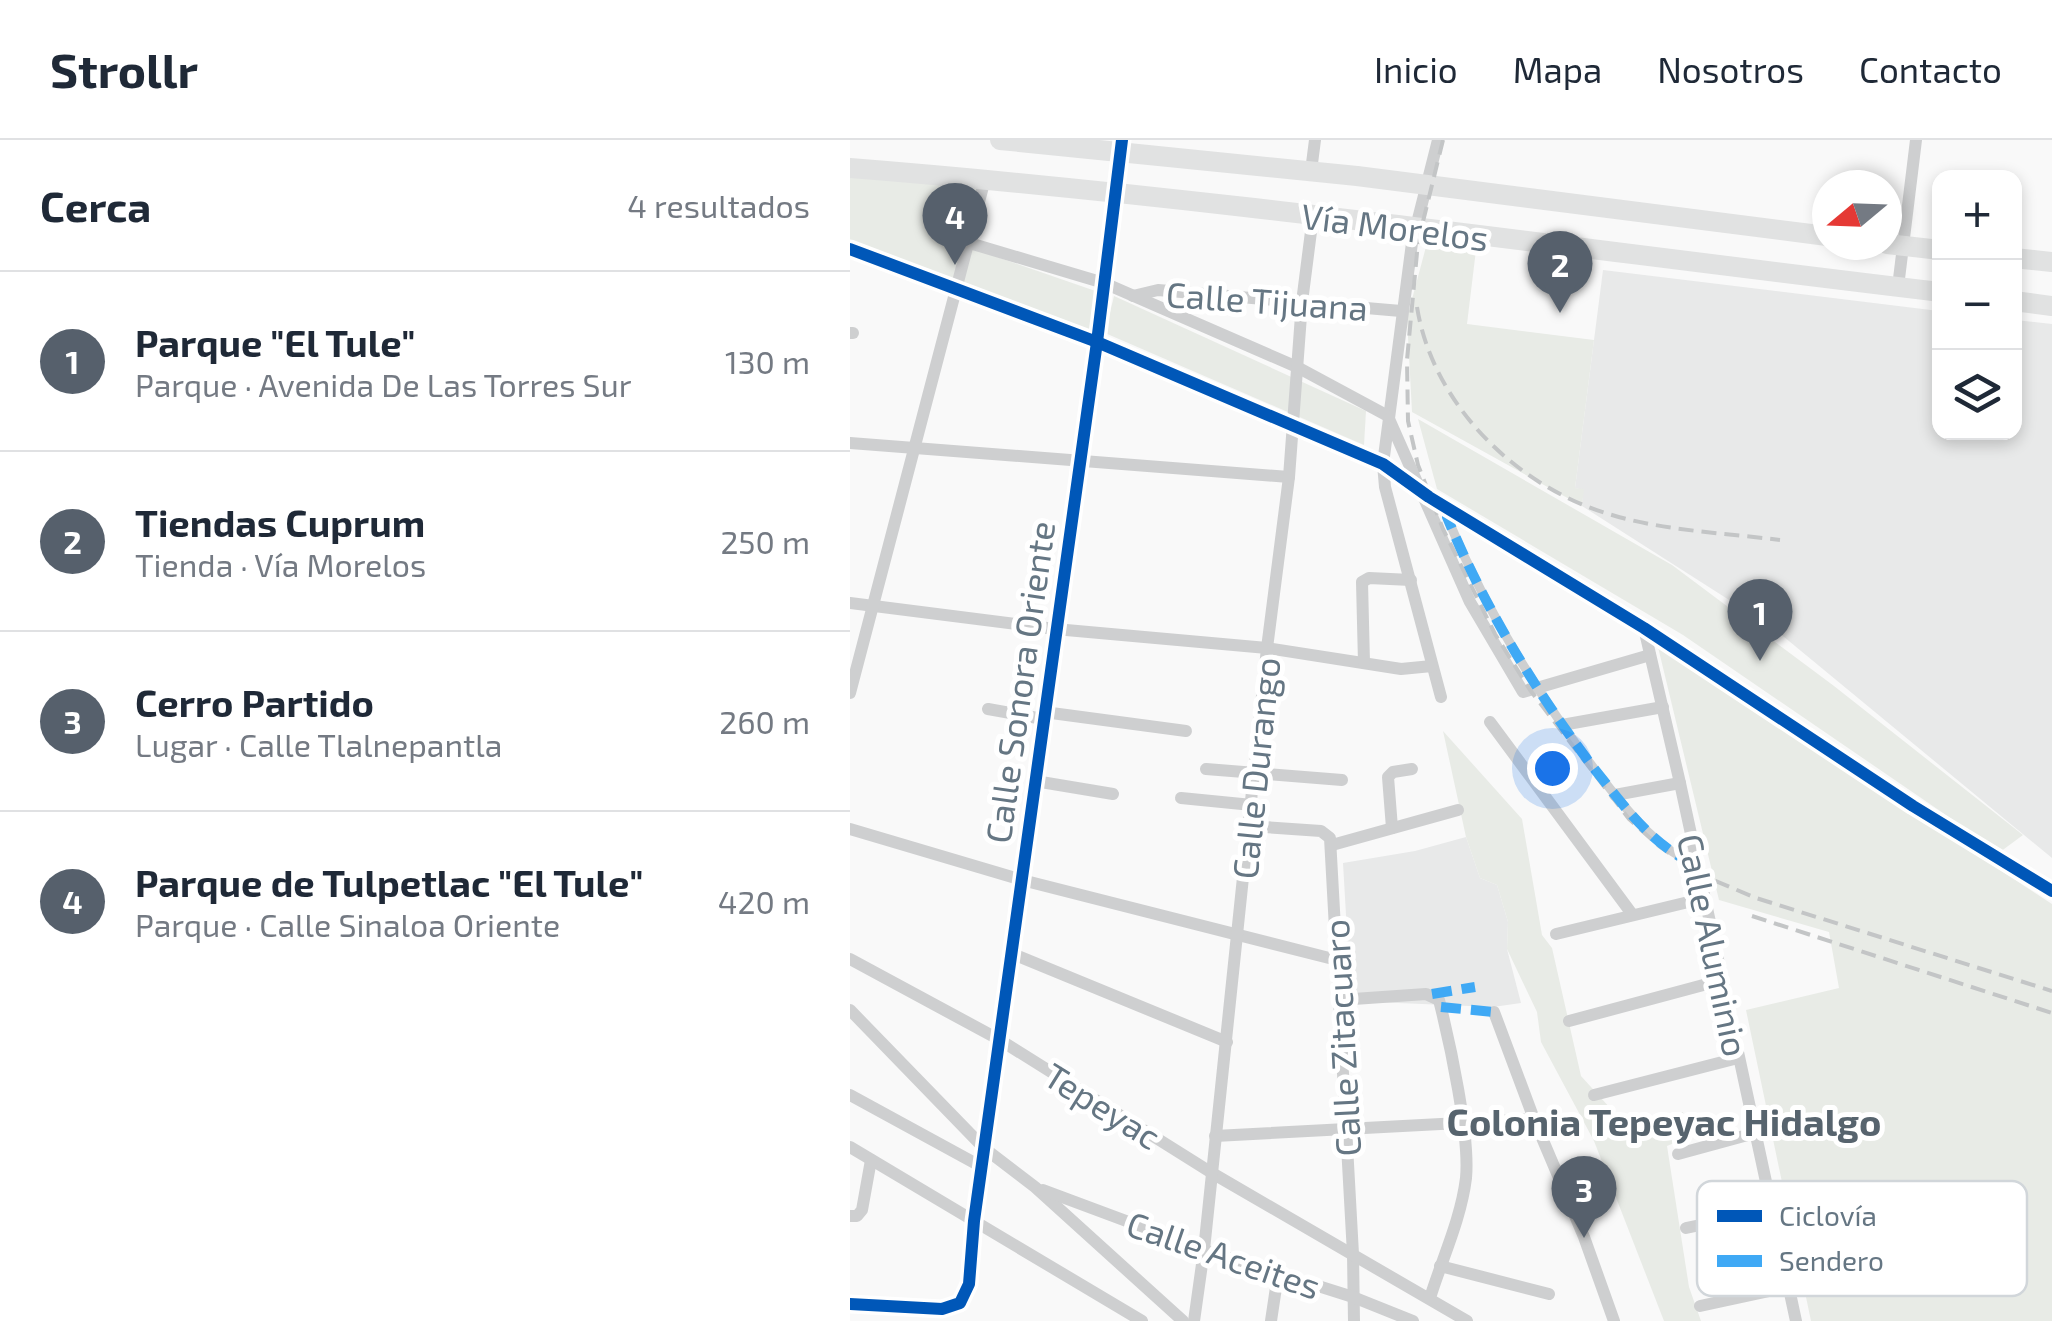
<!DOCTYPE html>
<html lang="es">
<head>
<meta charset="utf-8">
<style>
	body { margin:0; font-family:"Exo 2",sans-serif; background:#f6f6f7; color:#1f2937 }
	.controls { position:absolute; right:30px; top:30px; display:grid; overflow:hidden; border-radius:20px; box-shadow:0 5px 15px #0003 }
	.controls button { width:90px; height:90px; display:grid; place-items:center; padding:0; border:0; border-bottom:2px solid #e0e1e3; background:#fff; color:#1f2937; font:50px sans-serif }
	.compass { position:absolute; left:962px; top:30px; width:90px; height:90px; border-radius:50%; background:#fff; box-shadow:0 5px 15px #0003; rotate:251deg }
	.you { position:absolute; left:702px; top:628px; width:35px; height:35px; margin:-25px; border:8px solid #fff; border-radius:50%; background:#1a73e8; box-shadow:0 0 0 15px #1a73e833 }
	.badge { display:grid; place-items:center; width:65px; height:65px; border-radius:50%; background:#56606c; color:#fff; font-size:32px; font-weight:700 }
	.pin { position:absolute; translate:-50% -82px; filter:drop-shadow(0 2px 5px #0008) }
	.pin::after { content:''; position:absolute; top:52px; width:35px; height:30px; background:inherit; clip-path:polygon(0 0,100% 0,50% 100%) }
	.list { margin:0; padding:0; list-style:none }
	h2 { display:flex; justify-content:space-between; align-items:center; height:130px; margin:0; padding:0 40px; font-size:42px }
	h2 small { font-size:32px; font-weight:400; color:#747a83 }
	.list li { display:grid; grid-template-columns:65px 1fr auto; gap:30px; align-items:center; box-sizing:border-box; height:180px; padding:0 40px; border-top:2px solid #e0e1e3 }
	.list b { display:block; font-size:38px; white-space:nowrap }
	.list p { margin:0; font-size:32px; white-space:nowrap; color:#747a83 }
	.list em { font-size:32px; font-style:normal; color:#747a83 }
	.icon { flex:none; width:55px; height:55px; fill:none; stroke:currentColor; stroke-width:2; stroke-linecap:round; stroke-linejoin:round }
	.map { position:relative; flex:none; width:1202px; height:1181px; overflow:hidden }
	header { display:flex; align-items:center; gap:60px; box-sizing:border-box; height:140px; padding:0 50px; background:#fff; border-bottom:2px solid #e0e1e3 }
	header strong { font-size:48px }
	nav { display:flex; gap:55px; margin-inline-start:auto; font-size:35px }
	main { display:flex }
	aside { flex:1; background:#fff }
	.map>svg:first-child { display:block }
	.built { fill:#e8e9e9 }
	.green { fill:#e8ebe6 }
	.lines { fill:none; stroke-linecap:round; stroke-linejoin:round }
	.pedestrian { stroke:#cecfd0; stroke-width:9 }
	.minor { stroke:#cecfd0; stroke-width:12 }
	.primary { stroke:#e1e2e2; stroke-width:20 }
	.rail { stroke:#c3c5c6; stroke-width:4; stroke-dasharray:15 8; stroke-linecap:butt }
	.quiet { stroke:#3fa9f5; stroke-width:10; stroke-dasharray:20 10; stroke-linecap:butt }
	.cycleway-casing { stroke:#fff; stroke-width:19 }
	.cycleway { stroke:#0057b8; stroke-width:12 }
	.labels { text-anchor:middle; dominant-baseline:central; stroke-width:10; stroke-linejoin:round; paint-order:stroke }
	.street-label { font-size:35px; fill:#657683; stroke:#fff }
	.neighbourhood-label { font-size:38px; font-weight:bold; fill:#57646e; stroke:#fff }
	.key { fill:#fff; stroke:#d1d6da; stroke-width:2.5 }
	.key-label { font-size:28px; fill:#657683 }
</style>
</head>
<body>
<header>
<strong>Strollr</strong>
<nav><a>Inicio</a><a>Mapa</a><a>Nosotros</a><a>Contacto</a></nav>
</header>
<main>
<aside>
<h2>Cerca<small>4 resultados</small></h2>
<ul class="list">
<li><span class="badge">1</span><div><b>Parque &quot;El Tule&quot;</b><p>Parque · Avenida De Las Torres Sur</p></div><em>130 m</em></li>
<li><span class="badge">2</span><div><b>Tiendas Cuprum</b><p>Tienda · Vía Morelos</p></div><em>250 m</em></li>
<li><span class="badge">3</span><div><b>Cerro Partido</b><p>Lugar · Calle Tlalnepantla</p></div><em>260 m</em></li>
<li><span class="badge">4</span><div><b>Parque de Tulpetlac &quot;El Tule&quot;</b><p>Parque · Calle Sinaloa Oriente</p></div><em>420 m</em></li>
</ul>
</aside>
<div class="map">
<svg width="1202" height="1181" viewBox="0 0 1202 1181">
	<rect width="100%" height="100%" fill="#f9f9f9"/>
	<g class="built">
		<path d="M753,130L1089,171L1090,292H1164L1165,180L1202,184V718L923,488L732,366L733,350L725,348Z"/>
		<path d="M616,697L630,738L647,745L658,782L657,809L671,863L643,867L501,861L493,723L565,711Z"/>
	</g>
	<g class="green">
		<path d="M0,28L135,39L115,106L257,155L247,202L0,113Z"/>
		<path d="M577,103L626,110L617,184L744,200L725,348L734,349L732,366L562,272L557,178Z"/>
		<path d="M264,156L516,271L514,305L255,193Z"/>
		<path d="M568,279L822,425L984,546L1173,695L1150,712L833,495L587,349Z"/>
		<path d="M808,507L1202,764V1181H961L896,870L989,848L979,792L869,760Z"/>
		<path d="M593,591L672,679L692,795L702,808L731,936L761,969L789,985L833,972L838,997L817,1006L839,1147L851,1181H814L744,1001L691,902L687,872L657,809L658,782L647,745L630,738L616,697Z"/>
	</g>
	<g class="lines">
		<path class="pedestrian" d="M600,370L597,377C635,469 686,552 746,631C774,666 804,708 847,725"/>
		<g class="minor">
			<path d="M588,0L562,103L533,324L535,347L591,557"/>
			<path d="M461,31L465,0"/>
			<path d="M116,102L254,143L447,227L538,276"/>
			<path d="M0,109L247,202L533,324L579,357L794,488L1063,666L1202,751"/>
			<path d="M1048,147L1066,0"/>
			<path d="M283,156L308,150L551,171"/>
			<path d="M0,193H3"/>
			<path d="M539,279L620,462L673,552L800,515"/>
			<path d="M0,303L439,337"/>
			<path d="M0,463L205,489L417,508L551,529L582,526"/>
			<path d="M794,488L830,643L946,1181"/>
			<path d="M514,523L512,442L519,438L561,440"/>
			<path d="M0,553L135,39"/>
			<path d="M138,569L193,579"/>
			<path d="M194,572L336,591"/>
			<path d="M640,582L782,774"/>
			<path d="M712,585L813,567"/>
			<path d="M356,629L492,640"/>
			<path d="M185,641L263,654"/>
			<path d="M765,655L830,643"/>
			<path d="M331,658L402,665"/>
			<path d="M400,686L471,691L480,698L503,1114L504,1181"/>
			<path d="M542,688L538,637L543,632L562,629"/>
			<path d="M0,689L172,740L487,820"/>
			<path d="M482,705L608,670"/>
			<path d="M706,794L855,758"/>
			<path d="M163,814L377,902"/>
			<path d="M0,819L150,900L362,1033L617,1181"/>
			<path d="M489,860L576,854L589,860C600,903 620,996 616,1038C611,1079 592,1119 580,1158"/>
			<path d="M0,870L134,1008L185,1047L333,1181"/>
			<path d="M644,872L684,979L734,1097L764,1181"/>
			<path d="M719,881L872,840"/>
			<path d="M0,955L132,1027"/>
			<path d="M744,955L888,918"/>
			<path d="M365,996L684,979"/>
			<path d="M0,1007L292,1181"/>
			<path d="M828,1014L905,993"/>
			<path d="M193,1050L354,1110L503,1157L563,1181"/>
			<path d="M0,1076H7L12,1070L21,1020"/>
			<path d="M836,1088L922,1070"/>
			<path d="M590,1126L699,1154"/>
			<path d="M0,1164L92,1169L110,1163L119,1144L124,1081L247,202L272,0"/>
			<path d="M850,1166L938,1147"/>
			<path d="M344,1181L354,1110L417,508L439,337L452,162L463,76"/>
			<path d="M421,1181L428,1134"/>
		</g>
		<g class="primary">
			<path d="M150,0L507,36L977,96"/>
			<path d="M0,28C364,57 727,109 1090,152"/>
			<path d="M1037,104L1090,110"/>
			<path d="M1164,118L1202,122"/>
			<path d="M1164,161L1202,166"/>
		</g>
		<g class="rail">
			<path d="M593,0L568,102L557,220L558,281L568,325L593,389L645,494L680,550L779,679L809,706L849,734L906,758L1202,851"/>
			<path d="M567,167C583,266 668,348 762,375C816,391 875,393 930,400"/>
			<path d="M902,776L1202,873"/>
		</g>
		<g class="quiet">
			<path d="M600,370L597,377C635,469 686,552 746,631C774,666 804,708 847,725"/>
			<path d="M582,854L625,847"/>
			<path d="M591,867L644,872"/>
		</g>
		<defs>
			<g id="cycleway">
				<path d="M0,109L247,202L533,324L579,357L794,488L1063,666L1202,751"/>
				<path d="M0,1164L92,1169L110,1163L119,1144L124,1081L247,202L272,0"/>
			</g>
		</defs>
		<use href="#cycleway" class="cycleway-casing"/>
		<use href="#cycleway" class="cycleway"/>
	</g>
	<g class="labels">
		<g class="street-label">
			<text transform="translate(545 86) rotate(7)">Vía Morelos</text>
			<text transform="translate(417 160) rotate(4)">Calle Tijuana</text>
			<text transform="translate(169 542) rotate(-82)">Calle Sonora Oriente</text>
			<text transform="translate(405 628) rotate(-84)">Calle Durango</text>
			<text transform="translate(864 805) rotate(78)">Calle Aluminio</text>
			<text transform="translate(491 898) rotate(-93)">Calle Zitacuaro</text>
			<text transform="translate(253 965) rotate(32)">Tepeyac</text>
			<text transform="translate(374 1114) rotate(19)">Calle Aceites</text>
		</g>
		<g class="neighbourhood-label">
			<text x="814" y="981">Colonia Tepeyac Hidalgo</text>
		</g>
	</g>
	<rect x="847" y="1041" width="330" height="115" rx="15" class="key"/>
	<rect x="867" y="1070" width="45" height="12" fill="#0057b8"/>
	<rect x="867" y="1115" width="45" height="12" fill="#3fa9f5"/>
	<g class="key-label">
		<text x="929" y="1086">Ciclovía</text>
		<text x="929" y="1131">Sendero</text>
	</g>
</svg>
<div class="controls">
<button>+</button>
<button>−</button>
<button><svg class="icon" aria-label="layers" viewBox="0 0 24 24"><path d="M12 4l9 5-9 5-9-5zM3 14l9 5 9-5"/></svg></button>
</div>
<svg class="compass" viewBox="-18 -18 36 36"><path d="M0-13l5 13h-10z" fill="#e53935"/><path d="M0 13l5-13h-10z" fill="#747a83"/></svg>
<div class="you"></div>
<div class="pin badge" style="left:910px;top:521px">1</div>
<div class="pin badge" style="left:710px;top:173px">2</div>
<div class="pin badge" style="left:734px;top:1098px">3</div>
<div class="pin badge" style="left:105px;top:125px">4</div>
</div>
</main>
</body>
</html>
